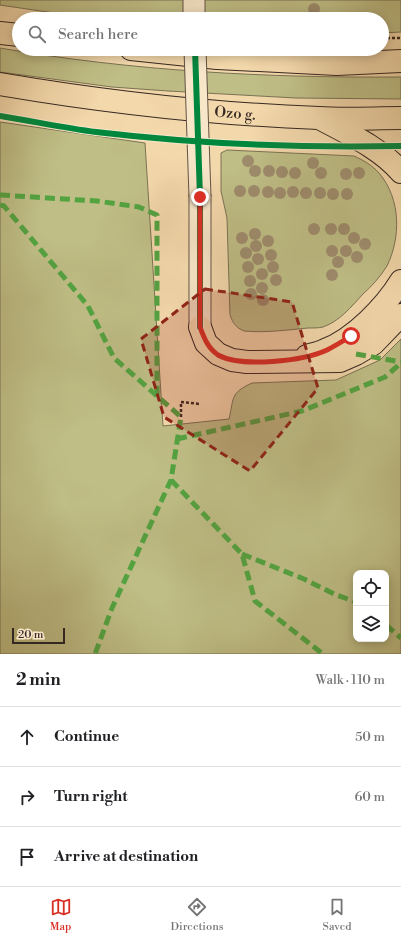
<!DOCTYPE html>
<html lang="en">
<head>
<meta charset="utf-8">
<style>
	body { margin:0; font-family:"Libre Bodoni",serif; background:#f6f6f6; color:#202124 }
	.controls { position:absolute; right:12px; bottom:12px; display:grid; overflow:hidden; border-radius:8px; box-shadow:0 2px 10px #0003 }
	.controls button { width:36px; height:36px; display:grid; place-items:center; padding:0; border:0; border-bottom:1px solid #e0e0e0; background:#fff; color:#202124; font:20px sans-serif }
	.scale { position:absolute; left:12px; bottom:10px; width:53px; box-sizing:border-box; padding-left:4px; border:2px solid #352722; border-top:0; font-size:11px; line-height:14px; white-space:nowrap; color:#352722; -webkit-text-stroke:3px #f7e6c8; paint-order:stroke }
	.stop { position:absolute; width:12px; height:12px; margin:-9px; border:3px solid #d93025; border-radius:50%; background:#fff }
	.stop.end { background:#d93025; border-color:#fff; box-shadow:0 1px 4px #0008 }
	.list { margin:0; padding:0; list-style:none }
	h2 { display:flex; justify-content:space-between; align-items:center; height:52px; margin:0; padding:0 16px; font-size:17px }
	h2 small { font-size:13px; font-weight:400; color:#757577 }
	.list li { display:grid; grid-template-columns:26px 1fr auto; gap:12px; align-items:center; box-sizing:border-box; height:60px; padding:0 16px; border-top:1px solid #e0e0e0 }
	.list b { display:block; font-size:15px; white-space:nowrap }
	.list em { font-size:13px; font-style:normal; color:#757577 }
	.icon { flex:none; width:22px; height:22px; fill:none; stroke:currentColor; stroke-width:2; stroke-linecap:round; stroke-linejoin:round }
	.map { position:relative; flex:none; width:401px; height:654px; overflow:hidden }
	.search { position:absolute; background:#fff; box-shadow:0 2px 10px #0003; left:12px; right:12px; top:12px; height:44px; display:flex; align-items:center; gap:10px; box-sizing:border-box; padding:0 14px; border-radius:22px; color:#757577; font-size:15px }
	.sheet { height:232px; background:#fff }
	nav { display:flex; justify-content:space-around; align-items:center; box-sizing:border-box; height:56px; border-top:1px solid #e0e0e0; background:#fff; font-size:11px; color:#757577 }
	nav a { display:grid; justify-items:center; gap:2px }
	nav .on { color:#d93025 }
	.map>svg:first-child { display:block }
	.green { fill:#bfbe86; stroke:#7a7254; fill-rule:evenodd }
	.lines { fill:none; stroke-linecap:round; stroke-linejoin:round }
	.street-casing { stroke:#645344; stroke-width:23 }
	.primary-casing { stroke:#352722; stroke-width:24 }
	.path { stroke:#352722; stroke-width:2.5; stroke-dasharray:3 2; stroke-linecap:butt }
	.street { stroke:#f7e6c8; stroke-width:21 }
	.primary { stroke:#f3d8ab; stroke-width:22 }
	.street-bridge-casing { stroke:#645344; stroke-width:23; stroke-linecap:butt }
	.street-bridge { stroke:#f7e6c8; stroke-width:21 }
	.quiet { stroke:#53a341; stroke-width:5; stroke-dasharray:10 5; stroke-linecap:butt }
	.cycleway-casing { stroke:#f7e6c8; stroke-width:8 }
	.cycleway { stroke:#00873e; stroke-width:6 }
	.tree { fill:#9e8c6d }
	.route { stroke:#d93025; stroke-width:5 }
	.marked { fill:#8f2418; fill-opacity:0.2; stroke:#8f2418; stroke-width:3; stroke-dasharray:8 5; stroke-linejoin:round }
	.labels { text-anchor:middle; dominant-baseline:central; stroke-width:3.5; stroke-linejoin:round; paint-order:stroke }
	.street-label { font-size:15px; fill:#352722; stroke:#f7e6c8 }
</style>
</head>
<body>
<div class="map">
<svg width="401" height="654" viewBox="0 0 401 654">
	<rect width="100%" height="100%" fill="#f3d8ab"/>
	<filter id="stains"><feTurbulence type="fractalNoise" baseFrequency=".005" numOctaves="4"/><feColorMatrix values="0 0 0 0 .2 0 0 0 0 .09 0 0 0 0 .02 0 0 0 .5 -.17"/></filter>
	<radialGradient id="worn" r=".72"><stop offset=".6" stop-color="#630" stop-opacity="0"/><stop offset="1" stop-color="#630" stop-opacity=".3"/></radialGradient>
	<g class="green">
		<path d="M0,0H401V32L382,33V19H95L0,5Z"/>
		<path d="M0,48C133,71 266,78 401,77V99L296,98L168,91L112,87L0,72Z"/>
		<path d="M0,122L145,143L163,426L229,419C234,398 230,393 252,383L336,380L380,360L401,339V654H0ZM356,573H386V639H356Z"/>
		<path d="M227,150L354,156C363,160 372,165 379,173C401,199 401,237 387,266C380,277 372,286 363,294C351,307 340,321 323,327C319,328 313,328 308,328C287,330 265,333 244,331C235,327 233,323 230,315L227,218L221,191V153Z"/>
	</g>
	<g class="lines">
		<defs>
			<g id="street">
				<path d="M194,0V19"/>
				<path d="M200,197V327"/>
			</g>
			<g id="primary">
				<path d="M0,33L19,35"/>
				<path d="M131,49L217,58L337,64L401,61"/>
				<path id="s1" d="M0,84C106,102 212,114 319,118C346,120 374,118 401,118"/>
				<path d="M321,119C349,134 380,148 401,172"/>
				<path d="M200,327L206,343L218,354L232,360L247,362L340,361L356,354L373,344L401,315"/>
				<path d="M307,356C313,354 320,353 325,350C354,339 385,307 401,281"/>
			</g>
		</defs>
		<use href="#street" class="street-casing"/>
		<use href="#primary" class="primary-casing"/>
		<g class="path">
			<path d="M29,17L39,19"/>
			<path d="M382,38H401"/>
			<path d="M181,417V402L200,404"/>
		</g>
		<use href="#street" class="street"/>
		<use href="#primary" class="primary"/>
		<defs>
			<path id="street-bridge" d="M195,49L200,197"/>
		</defs>
		<use href="#street-bridge" class="street-bridge-casing"/>
		<use href="#street-bridge" class="street-bridge"/>
		<g class="quiet">
			<path d="M0,195L97,201L139,207L157,215V396"/>
			<path d="M0,205L4,206L88,306L114,358L181,417L171,480L112,608L95,654"/>
			<path d="M356,354L401,362"/>
			<path d="M177,439L302,411L385,377L401,363"/>
			<path d="M171,480L242,554L255,601L323,654"/>
			<path d="M242,554L304,579L334,594L356,602"/>
			<path d="M386,625L401,638"/>
		</g>
		<defs>
			<g id="cycleway">
				<path d="M195,49L200,197V327"/>
				<path d="M0,116C32,121 64,128 96,132C197,144 299,148 401,146"/>
			</g>
		</defs>
		<use href="#cycleway" class="cycleway-casing"/>
		<use href="#cycleway" class="cycleway"/>
	</g>
	<g class="tree">
		<circle cx="314" cy="9" r="6"/>
		<circle cx="248" cy="161" r="6"/>
		<circle cx="313" cy="163" r="6"/>
		<circle cx="255" cy="171" r="6"/>
		<circle cx="269" cy="171" r="6"/>
		<circle cx="282" cy="172" r="6"/>
		<circle cx="295" cy="173" r="6"/>
		<circle cx="321" cy="173" r="6"/>
		<circle cx="359" cy="173" r="6"/>
		<circle cx="346" cy="174" r="6"/>
		<circle cx="240" cy="191" r="6"/>
		<circle cx="254" cy="191" r="6"/>
		<circle cx="268" cy="192" r="6"/>
		<circle cx="293" cy="192" r="6"/>
		<circle cx="280" cy="193" r="6"/>
		<circle cx="306" cy="193" r="6"/>
		<circle cx="320" cy="193" r="6"/>
		<circle cx="333" cy="194" r="6"/>
		<circle cx="347" cy="194" r="6"/>
		<circle cx="314" cy="229" r="6"/>
		<circle cx="331" cy="229" r="6"/>
		<circle cx="344" cy="229" r="6"/>
		<circle cx="255" cy="234" r="6"/>
		<circle cx="242" cy="238" r="6"/>
		<circle cx="354" cy="238" r="6"/>
		<circle cx="268" cy="241" r="6"/>
		<circle cx="365" cy="244" r="6"/>
		<circle cx="256" cy="246" r="6"/>
		<circle cx="332" cy="251" r="6"/>
		<circle cx="346" cy="251" r="6"/>
		<circle cx="246" cy="253" r="6"/>
		<circle cx="271" cy="255" r="6"/>
		<circle cx="357" cy="257" r="6"/>
		<circle cx="258" cy="259" r="6"/>
		<circle cx="338" cy="262" r="6"/>
		<circle cx="248" cy="267" r="6"/>
		<circle cx="273" cy="267" r="6"/>
		<circle cx="262" cy="274" r="6"/>
		<circle cx="332" cy="275" r="6"/>
		<circle cx="276" cy="280" r="6"/>
		<circle cx="250" cy="281" r="6"/>
		<circle cx="262" cy="288" r="6"/>
		<circle cx="251" cy="294" r="6"/>
		<circle cx="263" cy="300" r="6"/>
	</g>
	<g class="lines">
		<path class="route" d="M200,197V327C204,338 208,348 218,355C242,368 303,361 327,350C335,346 343,341 351,336"/>
	</g>
	<path class="marked" d="M205,289L292,302L318,388L250,471L164,417L141,339Z"/>
	<g class="labels">
		<g class="street-label">
			<text stroke="none"><textPath href="#s1" startOffset="237">Ozo g.</textPath></text>
		</g>
	</g>
	<rect width="100%" height="100%" filter="url(#stains)"/>
	<rect width="100%" height="100%" fill="url(#worn)"/>
</svg>
<div class="controls">
<button><svg class="icon" aria-label="locate" viewBox="0 0 24 24"><circle cx="12" cy="12" r="6"/><path d="M12 2v4M12 18v4M2 12h4M18 12h4"/></svg></button>
<button><svg class="icon" aria-label="layers" viewBox="0 0 24 24"><path d="M12 4l9 5-9 5-9-5zM3 14l9 5 9-5"/></svg></button>
</div>
<div class="scale">20 m</div>
<div class="stop" style="left:351px;top:336px"></div>
<div class="stop end" style="left:200px;top:197px"></div>
<div class="search"><svg class="icon" aria-label="search" viewBox="0 0 24 24"><circle cx="10" cy="10" r="6"/><path d="M15 15l6 6"/></svg>Search here</div>
</div>
<section class="sheet">
<h2>2 min<small>Walk · 110 m</small></h2>
<ul class="list">
<li><svg class="icon" aria-label="ahead" viewBox="0 0 24 24"><path d="M12 20V5M6 11l6-6 6 6"/></svg><div><b>Continue</b></div><em>50 m</em></li>
<li><svg class="icon" aria-label="right" viewBox="0 0 24 24"><path d="M7 20v-9h11M14 6l5 5-5 5"/></svg><div><b>Turn right</b></div><em>60 m</em></li>
<li><svg class="icon" aria-label="arrive" viewBox="0 0 24 24"><path d="M6 21V4h12l-3 4 3 4H6"/></svg><div><b>Arrive at destination</b></div></li>
</ul>
</section>
<nav>
<a class="on"><svg class="icon" aria-label="map" viewBox="0 0 24 24"><path d="M3 6l6-2 6 2 6-2v14l-6 2-6-2-6 2zM9 4v14M15 6v14"/></svg>Map</a>
<a><svg class="icon" aria-label="directions" viewBox="0 0 24 24"><path d="M12 3l9 9-9 9-9-9zM9 14v-3h6M13 9l2 2-2 2"/></svg>Directions</a>
<a><svg class="icon" aria-label="saved" viewBox="0 0 24 24"><path d="M7 4h10v16l-5-4-5 4z"/></svg>Saved</a>
</nav>
</body>
</html>
